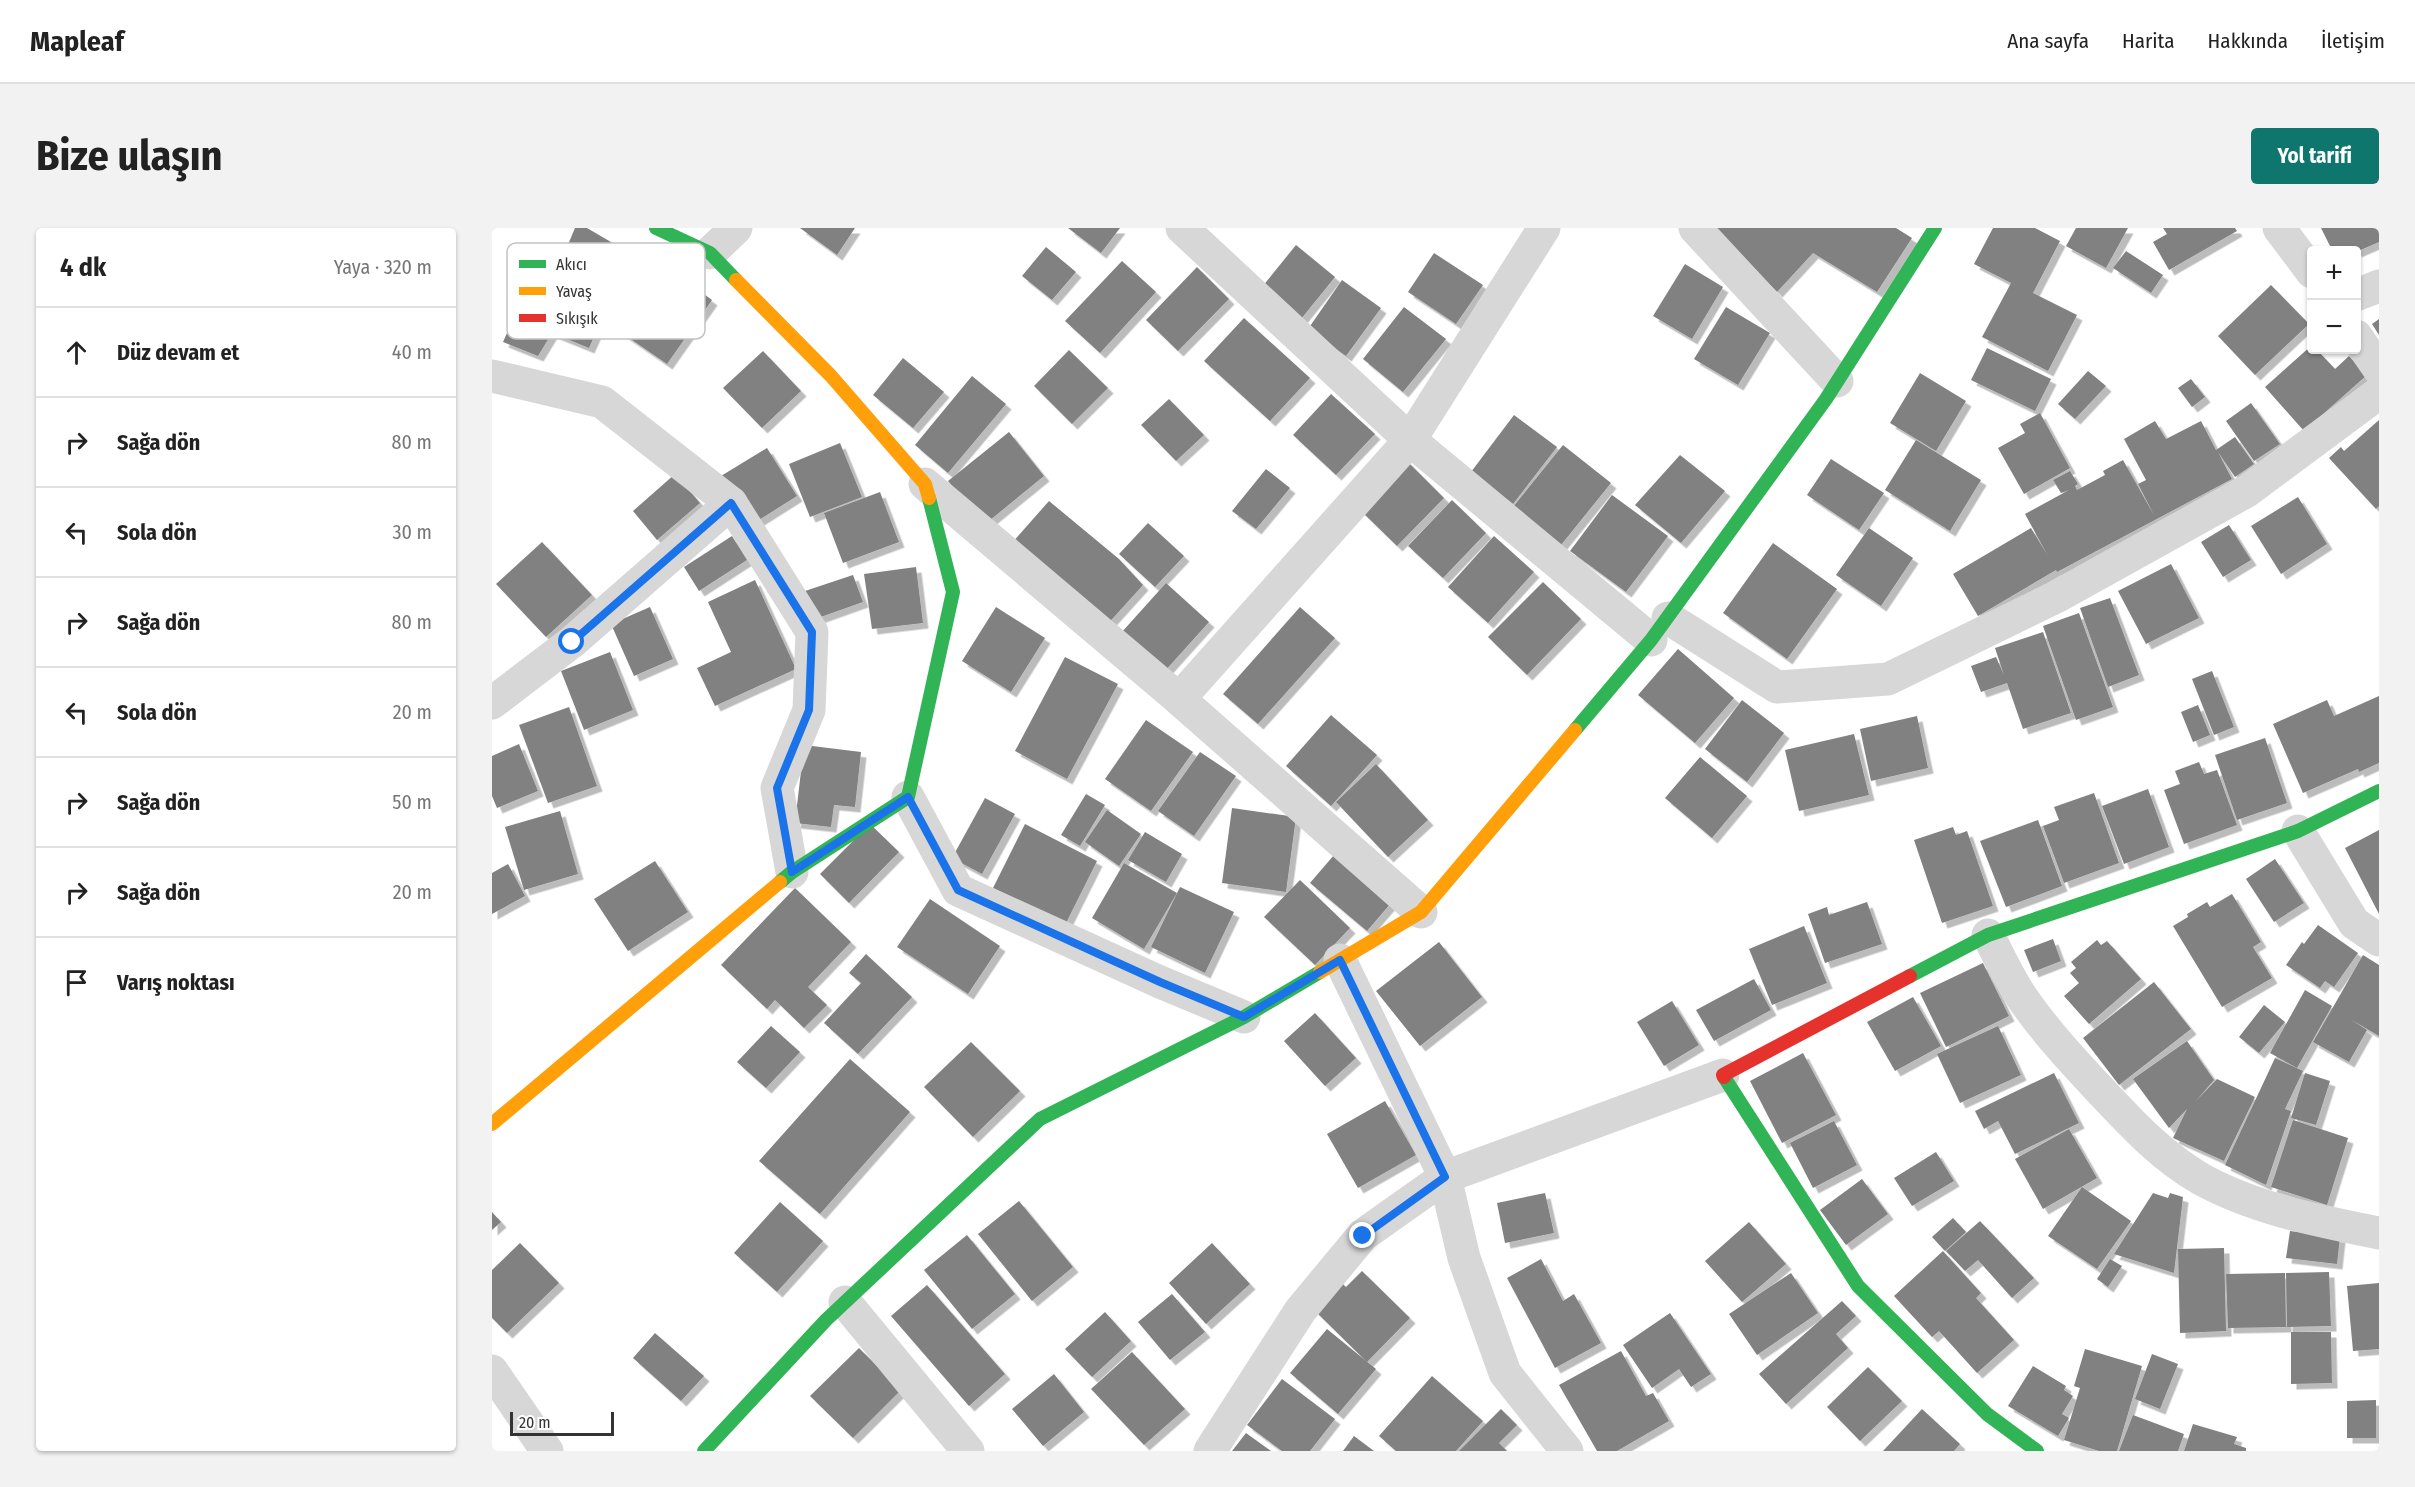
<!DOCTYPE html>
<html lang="tr">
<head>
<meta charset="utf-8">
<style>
	body { margin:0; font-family:"Fira Sans Condensed",sans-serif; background:#f2f2f2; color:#222 }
	.controls { position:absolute; right:18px; top:18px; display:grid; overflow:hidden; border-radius:6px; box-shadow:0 2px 4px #0004 }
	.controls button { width:54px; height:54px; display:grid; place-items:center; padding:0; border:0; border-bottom:2px solid #e0e0e0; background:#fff; color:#222; font:30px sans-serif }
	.scale { position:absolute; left:18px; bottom:15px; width:104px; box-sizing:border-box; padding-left:6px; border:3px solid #333; border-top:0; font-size:16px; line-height:21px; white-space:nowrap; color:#333; -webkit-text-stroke:4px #fff; paint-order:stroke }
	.stop { position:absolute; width:18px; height:18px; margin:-14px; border:4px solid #1a73e8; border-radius:50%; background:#fff }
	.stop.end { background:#1a73e8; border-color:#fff; box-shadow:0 2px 6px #0008 }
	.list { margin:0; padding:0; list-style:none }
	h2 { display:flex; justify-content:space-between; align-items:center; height:78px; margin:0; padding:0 24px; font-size:26px }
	h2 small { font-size:20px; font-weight:400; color:#767676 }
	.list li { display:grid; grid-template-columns:39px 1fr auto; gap:18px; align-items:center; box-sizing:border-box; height:90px; padding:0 24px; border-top:2px solid #e0e0e0 }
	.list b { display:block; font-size:22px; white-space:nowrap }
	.list em { font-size:20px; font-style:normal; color:#767676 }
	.icon { flex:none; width:33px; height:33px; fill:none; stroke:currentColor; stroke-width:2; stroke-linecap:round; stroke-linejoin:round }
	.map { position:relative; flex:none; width:1887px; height:1223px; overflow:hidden; border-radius:6px }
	header { display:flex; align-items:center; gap:36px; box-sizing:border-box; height:84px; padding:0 30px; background:#fff; border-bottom:2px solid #e0e0e0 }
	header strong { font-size:28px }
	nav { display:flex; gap:33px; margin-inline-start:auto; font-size:21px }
	.intro { display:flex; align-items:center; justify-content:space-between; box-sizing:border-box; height:144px; padding:0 36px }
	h1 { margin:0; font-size:42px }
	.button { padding:15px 27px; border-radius:6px; background:#0f766e; color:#fff; font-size:21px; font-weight:700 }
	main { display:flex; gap:36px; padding:0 36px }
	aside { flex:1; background:#fff; border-radius:6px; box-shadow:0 2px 4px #0004 }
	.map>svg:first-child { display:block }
	.building { fill:#818181; filter:url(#shadow) }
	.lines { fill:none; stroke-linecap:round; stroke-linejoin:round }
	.street { stroke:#d7d7d7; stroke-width:33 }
	.fast { stroke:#30b455; stroke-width:14 }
	.slow { stroke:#ff9f0a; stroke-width:14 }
	.jam { stroke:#e5322d; stroke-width:14 }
	.route { stroke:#1a73e8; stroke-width:8 }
	.key { fill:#fff; stroke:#c2c2c2; stroke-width:1.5 }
	.key-label { font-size:16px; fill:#333 }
</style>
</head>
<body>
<header>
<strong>Mapleaf</strong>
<nav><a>Ana sayfa</a><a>Harita</a><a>Hakkında</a><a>İletişim</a></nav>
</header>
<div class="intro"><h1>Bize ulaşın</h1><a class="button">Yol tarifi</a></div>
<main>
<aside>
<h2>4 dk<small>Yaya · 320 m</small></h2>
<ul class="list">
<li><svg class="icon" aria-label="ahead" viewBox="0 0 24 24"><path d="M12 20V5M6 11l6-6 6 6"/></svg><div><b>Düz devam et</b></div><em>40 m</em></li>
<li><svg class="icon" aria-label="right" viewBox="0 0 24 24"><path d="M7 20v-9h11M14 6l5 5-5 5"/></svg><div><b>Sağa dön</b></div><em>80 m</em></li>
<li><svg class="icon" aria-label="left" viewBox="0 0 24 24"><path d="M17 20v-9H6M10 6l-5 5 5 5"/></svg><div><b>Sola dön</b></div><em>30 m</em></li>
<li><svg class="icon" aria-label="right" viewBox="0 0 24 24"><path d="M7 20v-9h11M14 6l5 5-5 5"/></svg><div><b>Sağa dön</b></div><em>80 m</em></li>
<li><svg class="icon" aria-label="left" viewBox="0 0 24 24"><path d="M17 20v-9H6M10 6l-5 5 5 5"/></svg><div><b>Sola dön</b></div><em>20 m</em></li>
<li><svg class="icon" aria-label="right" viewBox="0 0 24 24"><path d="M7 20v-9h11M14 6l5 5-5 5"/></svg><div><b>Sağa dön</b></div><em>50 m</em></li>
<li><svg class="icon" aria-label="right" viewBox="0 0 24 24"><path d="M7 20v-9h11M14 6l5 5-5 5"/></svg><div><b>Sağa dön</b></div><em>20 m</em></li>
<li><svg class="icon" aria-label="arrive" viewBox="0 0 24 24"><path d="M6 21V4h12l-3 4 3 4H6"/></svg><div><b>Varış noktası</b></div></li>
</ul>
</aside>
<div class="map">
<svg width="1887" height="1223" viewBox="0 0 1887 1223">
	<defs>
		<filter id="shadow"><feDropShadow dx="5.5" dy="5.5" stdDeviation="0" flood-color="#0004"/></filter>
	</defs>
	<rect width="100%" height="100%" fill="#fff"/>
	<g class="building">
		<path d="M83,0H95L160,38L167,33L220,72L175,136L127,103L150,72L69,33Z"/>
		<path d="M308,0H363L345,27Z"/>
		<path d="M576,0H628L609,25Z"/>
		<path d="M1223,0H1404L1420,10L1385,64L1321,25L1285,64Z"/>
		<path d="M1501,0H1543L1568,13L1541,65L1585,87L1556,143L1490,109L1519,55L1482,36Z"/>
		<path d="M1584,0H1636L1614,40L1574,18Z"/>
		<path d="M1671,0H1743L1745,3L1677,42L1661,14L1675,6Z"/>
		<path d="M1829,0H1887V14L1864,24V22H1840Z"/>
		<path d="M804,17L843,49L809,91L770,59Z"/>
		<path d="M554,19L584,44L560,72L530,48Z"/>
		<path d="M1634,23L1671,47L1659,65L1621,40Z"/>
		<path d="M942,25L991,57L964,96L916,64Z"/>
		<path d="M630,33L664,64L608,125L573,93Z"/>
		<path d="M1193,36L1231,59L1200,111L1161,88Z"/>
		<path d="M705,39L737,71L686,123L654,92Z"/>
		<path d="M41,47L116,78L97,120L60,105L46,128L11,114Z"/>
		<path d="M850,52L889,80L854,128L816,101Z"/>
		<path d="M1779,57L1817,96L1763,147L1726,108Z"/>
		<path d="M912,79L954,111L911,164L871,131Z"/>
		<path d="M1234,79L1278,105L1246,157L1202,131Z"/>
		<path d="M752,90L818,150L778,193L712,133Z"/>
		<path d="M1887,91V107L1880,96Z"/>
		<path d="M1820,117V122H1825L1843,141L1857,128L1875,147L1812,203L1773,159Z"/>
		<path d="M1495,120L1559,151L1543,183L1479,152Z"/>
		<path d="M577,122L616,160L580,196L542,158Z"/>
		<path d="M271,123L309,163L270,200L231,160Z"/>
		<path d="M411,130L452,164L421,200L381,167Z"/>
		<path d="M1596,143L1614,158L1583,191L1566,176Z"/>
		<path d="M1428,145L1474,173L1444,223L1398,195Z"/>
		<path d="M480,148L514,176L456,245L423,217Z"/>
		<path d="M1699,151L1713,169L1700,179L1686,160Z"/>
		<path d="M839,166L883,206L844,247L801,207Z"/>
		<path d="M677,171L712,207L684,233L649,197Z"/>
		<path d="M1759,175L1788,216L1762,233L1734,193Z"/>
		<path d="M1548,185L1578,240L1532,266L1506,220L1533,205L1528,196Z"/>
		<path d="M1022,187L1065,219L1021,276L979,244Z"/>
		<path d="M1887,192V278L1884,281L1837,230L1849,219L1852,223Z"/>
		<path d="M1663,193L1674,211L1709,193L1724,222L1743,209L1762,236L1743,249L1726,224L1740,251L1565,344L1564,342L1486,388L1461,346L1539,300L1556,328L1533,286L1577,262L1569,265L1561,252L1578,243L1586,256L1583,258L1585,262L1613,247L1611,243L1631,232L1663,289L1646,256L1654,252L1632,211Z"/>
		<path d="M517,204L552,248L492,297L456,253Z"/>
		<path d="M1424,212L1489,252L1458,303L1393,262Z"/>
		<path d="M348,215L370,269L318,289L297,236Z"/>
		<path d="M1071,217L1119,255L1069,317L1021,279Z"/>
		<path d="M275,220L305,268L259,297L229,248Z"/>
		<path d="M1188,227L1233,263L1189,315L1143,277Z"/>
		<path d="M1339,231L1392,265L1367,302L1315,267Z"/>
		<path d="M914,232L952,270L905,318L866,280Z"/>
		<path d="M774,241L798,260L764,301L740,283Z"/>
		<path d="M183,246L208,275L165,312L141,283Z"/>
		<path d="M388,264L407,314L351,335L332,285Z"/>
		<path d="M1120,267L1176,308L1134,364L1078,323Z"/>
		<path d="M1806,269L1835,316L1789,346L1759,298Z"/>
		<path d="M960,272L994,305L951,350L916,318Z"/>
		<path d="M557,273L627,331L651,357L613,399L519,316Z"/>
		<path d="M656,295L692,328L663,359L627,326Z"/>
		<path d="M1737,297L1759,332L1731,349L1709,314Z"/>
		<path d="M1377,300L1421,330L1389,378L1344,347Z"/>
		<path d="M240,308L255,332L207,363L192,339Z"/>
		<path d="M1002,308L1042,344L996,395L956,359Z"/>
		<path d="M50,314L100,367L54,409L4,356Z"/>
		<path d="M1281,315L1345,361L1295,431L1231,385Z"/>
		<path d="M1679,336L1707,390L1654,416L1626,363Z"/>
		<path d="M424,339L431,395L380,401L372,346Z"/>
		<path d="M361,347L371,374L323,391L313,363Z"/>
		<path d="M263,352L304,441L223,478L205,440L239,424L216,374Z"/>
		<path d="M1051,354L1089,391L1035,447L996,409Z"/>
		<path d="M674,355L717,394L672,444L629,405Z"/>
		<path d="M1618,370L1647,447L1616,459L1588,380Z"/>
		<path d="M158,379L181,431L142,448L119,396Z"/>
		<path d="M504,379L553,410L519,464L470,433Z"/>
		<path d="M808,379L843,410L766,496L731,466Z"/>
		<path d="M1587,385L1621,479L1584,492L1551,398Z"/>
		<path d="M1551,404L1579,485L1531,501L1515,455L1489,464L1479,438L1504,429L1512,447L1503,420Z"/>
		<path d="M1186,421L1242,470L1203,515L1146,467Z"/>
		<path d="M118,424L141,482L92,502L69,443Z"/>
		<path d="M573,429L626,456L575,551L523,523Z"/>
		<path d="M1720,443L1742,499L1722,507L1700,451Z"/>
		<path d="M1887,468V535L1867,544L1866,541L1811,565L1781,496L1835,472L1842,488Z"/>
		<path d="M1250,472L1292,505L1255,554L1213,521Z"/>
		<path d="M1706,477L1718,507L1701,514L1689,484Z"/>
		<path d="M77,479L105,558L56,575L27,497Z"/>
		<path d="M839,487L885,527L839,578L794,538Z"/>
		<path d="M1425,488L1436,540L1379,553L1368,501Z"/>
		<path d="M654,492L701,524L659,583L613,551Z"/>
		<path d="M1362,506L1377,567L1307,583L1293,522Z"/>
		<path d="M1773,510L1795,575L1745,592L1723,527Z"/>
		<path d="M27,516L46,563L5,580L0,568V528Z"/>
		<path d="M312,517L369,524L363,579L342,577L339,599L303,595Z"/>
		<path d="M708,524L744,548L702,608L666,583Z"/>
		<path d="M1208,529L1255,568L1220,610L1173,570Z"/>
		<path d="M1707,534L1712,546L1725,542L1745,597L1692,616L1672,562L1688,556L1683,543Z"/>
		<path d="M884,536L936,592L896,629L844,574Z"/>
		<path d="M1656,561L1677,619L1632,636L1610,578Z"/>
		<path d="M1602,565L1627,635L1572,655L1551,598L1567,592L1562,579Z"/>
		<path d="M594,566L613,577L588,618L569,607Z"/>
		<path d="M493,570L523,586L490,646L460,630Z"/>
		<path d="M740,580L804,589L794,664L730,655Z"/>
		<path d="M615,582L649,606L627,638L593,614Z"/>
		<path d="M68,583L86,646L32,662L13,599Z"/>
		<path d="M1546,592L1570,658L1514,679L1488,613Z"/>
		<path d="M378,596L407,624L357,675L328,646Z"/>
		<path d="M533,596L605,633L573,697L501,660Z"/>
		<path d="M1461,599L1464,607L1475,603L1501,678L1450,695L1422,612Z"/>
		<path d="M1887,602V686L1853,620Z"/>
		<path d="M653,604L690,626L674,654L636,632Z"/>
		<path d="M842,627L899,675L875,703L818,655Z"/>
		<path d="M1783,631L1812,675L1782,694L1754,651Z"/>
		<path d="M163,633L196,684L136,723L102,671Z"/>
		<path d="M632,635L685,665L652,721L600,690Z"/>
		<path d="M16,636L33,668L0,686V645Z"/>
		<path d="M808,652L858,700L823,737L772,689Z"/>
		<path d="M688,659L742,684L713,745L659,719Z"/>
		<path d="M303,660L359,714L316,759L335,777L312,800L283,772L275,781L229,737Z"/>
		<path d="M1740,666L1769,714L1761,719L1780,750L1730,779L1681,698L1696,689L1695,686L1715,674L1718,679Z"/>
		<path d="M438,671L508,718L476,766L405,719Z"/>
		<path d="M1375,674L1390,716L1333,735L1316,686L1335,679L1337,687Z"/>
		<path d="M1826,697L1866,725L1842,759L1833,753L1828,760L1794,737L1810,714L1812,716Z"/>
		<path d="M1312,698L1335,755L1280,777L1257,721Z"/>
		<path d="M1561,711L1569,733L1541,744L1532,722Z"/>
		<path d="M1605,712L1609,717L1615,713L1649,751L1597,796L1572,768L1587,755L1578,745L1584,740L1579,734Z"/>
		<path d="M947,714L990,769L928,818L884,763Z"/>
		<path d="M374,726L420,769L366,826L332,795L369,755L357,745Z"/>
		<path d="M1871,727L1887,737V808L1858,791L1875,802L1857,834L1821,814Z"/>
		<path d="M1491,735L1517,788L1454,819L1428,765Z"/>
		<path d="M1262,751L1279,782L1222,813L1204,782Z"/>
		<path d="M1662,754L1699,801L1627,857L1591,810Z"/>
		<path d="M1813,762L1840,778L1805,840L1778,825Z"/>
		<path d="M1421,769L1449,818L1403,843L1375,794Z"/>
		<path d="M1180,773L1207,817L1172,838L1145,794Z"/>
		<path d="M1772,777L1793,794L1767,825L1747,809Z"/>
		<path d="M823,785L864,830L833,858L792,813Z"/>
		<path d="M279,798L308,824L274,860L245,834Z"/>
		<path d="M1506,798L1529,847L1468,875L1445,826Z"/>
		<path d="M1695,813L1722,852L1703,874L1725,851L1763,869L1732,933L1681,910L1695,881L1677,900L1641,851Z"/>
		<path d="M479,814L528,863L481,909L432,859Z"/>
		<path d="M1311,825L1344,887L1290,915L1258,853Z"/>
		<path d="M1783,830L1811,843L1793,881L1799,883L1774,957L1733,937Z"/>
		<path d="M358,831L418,884L328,986L267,933Z"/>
		<path d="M1562,845L1587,895L1523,926L1506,893L1492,901L1483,883Z"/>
		<path d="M1813,845L1838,853L1824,897L1799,890Z"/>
		<path d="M893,873L924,927L866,960L835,906Z"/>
		<path d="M1801,892L1856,910L1835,977L1779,959Z"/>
		<path d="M1342,893L1365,937L1321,960L1298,915Z"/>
		<path d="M1577,901L1605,950L1551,981L1523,931Z"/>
		<path d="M1444,924L1462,953L1420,978L1402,950Z"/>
		<path d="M1370,951L1396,986L1354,1017L1328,982Z"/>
		<path d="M1590,959L1639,993L1605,1041L1556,1008Z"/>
		<path d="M1053,965L1062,1005L1013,1015L1005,975Z"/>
		<path d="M1661,965L1676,970L1678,965L1691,969L1682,1045L1622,1026Z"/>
		<path d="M527,973L581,1039L540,1073L486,1006Z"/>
		<path d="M288,974L331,1013L285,1064L242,1025Z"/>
		<path d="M0,984L9,994L0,1002Z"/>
		<path d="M1461,990L1474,1004L1453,1023L1440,1009Z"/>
		<path d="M1488,993L1542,1050L1520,1070L1486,1032L1473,1043L1454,1023Z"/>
		<path d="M1257,994L1294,1036L1250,1074L1213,1033Z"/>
		<path d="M1798,1003L1848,1009L1845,1036L1794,1030Z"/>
		<path d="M475,1007L523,1066L480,1101L432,1042Z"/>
		<path d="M28,1015L67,1055L15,1105L0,1090V1042Z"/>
		<path d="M720,1015L758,1056L714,1096L677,1055Z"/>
		<path d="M1732,1020L1734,1103L1688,1105L1686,1021Z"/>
		<path d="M1451,1023L1489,1065L1484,1070L1522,1112L1485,1145L1447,1103L1440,1109L1402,1068Z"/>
		<path d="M1049,1031L1071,1073L1082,1066L1109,1115L1063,1140L1015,1050Z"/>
		<path d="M1618,1031L1630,1038L1616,1059L1605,1051Z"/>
		<path d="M870,1043L918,1090L875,1134L821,1081L848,1053L854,1059Z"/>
		<path d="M1837,1044L1839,1098L1795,1099L1794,1045Z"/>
		<path d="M1299,1045L1326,1085L1265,1127L1237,1086Z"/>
		<path d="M1793,1045L1794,1099L1736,1100L1734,1046Z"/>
		<path d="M1887,1055V1121L1861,1123L1855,1058Z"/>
		<path d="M435,1057L513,1146L477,1178L399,1088Z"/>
		<path d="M680,1066L713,1104L678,1132L646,1094Z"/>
		<path d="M1350,1073L1364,1088L1344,1106L1356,1120L1294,1176L1267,1146Z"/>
		<path d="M613,1084L639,1113L600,1149L573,1121Z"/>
		<path d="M1178,1085L1219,1146L1199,1159L1187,1141L1160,1160L1131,1117Z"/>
		<path d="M835,1101L884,1141L846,1186L798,1145Z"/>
		<path d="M1799,1104H1839L1840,1155L1799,1156Z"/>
		<path d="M163,1105L212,1148L189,1173L141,1130Z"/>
		<path d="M367,1120L409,1162L361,1210L318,1168Z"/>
		<path d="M1593,1121L1650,1138L1625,1223H1607L1572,1212L1588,1160L1582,1158Z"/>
		<path d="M1129,1123L1154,1168L1161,1165L1177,1193L1125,1223H1105L1067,1157Z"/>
		<path d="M640,1124L693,1181L652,1217L599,1161Z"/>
		<path d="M1660,1126L1686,1136L1668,1181L1643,1171Z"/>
		<path d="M1541,1138L1574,1158L1572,1162L1581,1168L1570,1186L1577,1190L1566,1208L1516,1178Z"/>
		<path d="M1376,1139L1410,1173L1368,1213L1335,1179Z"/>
		<path d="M562,1146L592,1184L551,1218L520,1181Z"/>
		<path d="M940,1148L991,1193L964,1223H904L887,1208Z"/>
		<path d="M790,1151L843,1191L818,1223H790L755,1197Z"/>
		<path d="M1884,1172V1210H1855V1173Z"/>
		<path d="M1009,1181L1025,1197L1007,1215L1015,1223H967Z"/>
		<path d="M1430,1181L1468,1216L1462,1223H1391Z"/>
		<path d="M1641,1187L1692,1206L1686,1223H1627Z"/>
		<path d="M1701,1196L1745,1209L1742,1216L1754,1220V1223H1692Z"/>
		<path d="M754,1205L779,1223H740Z"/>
		<path d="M862,1208L882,1223H851Z"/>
	</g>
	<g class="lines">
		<g class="street">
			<path d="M690,0L918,212L1159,412"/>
			<path d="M1203,0L1345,153"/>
			<path d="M1787,0L1820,44"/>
			<path d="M218,25L244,0"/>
			<path d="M1864,67L1887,58"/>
			<path d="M1864,108L1887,141"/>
			<path d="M0,148L110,174L239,275L320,404L317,482L285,560L300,644"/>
			<path d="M433,256L687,471"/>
			<path d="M1176,390L1285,459L1396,451L1564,369L1755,263L1887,165"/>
			<path d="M0,475L80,414L239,275"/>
			<path d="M416,569L466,662L668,754L752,789"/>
			<path d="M1806,603L1862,695L1887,712"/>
			<path d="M929,684L687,471L918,212L1052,0"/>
			<path d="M1496,707C1507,728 1517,751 1531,771C1553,803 1581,833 1607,861C1639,895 1669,928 1709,951C1763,981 1827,993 1887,1005"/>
			<path d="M848,732L953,949L972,1030L1013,1145L1075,1223"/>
			<path d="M353,1074L476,1223"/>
			<path d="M0,1143L55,1223"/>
			<path d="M718,1223L808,1083L871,1007L953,949L1231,847"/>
		</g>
		<g class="fast">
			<path d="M164,0L218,25L244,52"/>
			<path d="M1083,502L1159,412L1334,171L1443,0"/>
			<path d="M288,654L300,644L416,569L461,364L437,270"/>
			<path d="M1418,748L1496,707L1806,603L1887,563"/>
			<path d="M1232,849L1366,1058L1495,1186L1545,1223"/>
			<path d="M212,1223L334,1092L548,891L752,789L828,744"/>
		</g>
		<g class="slow">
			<path d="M244,52L339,148L433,256L437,270"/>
			<path d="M828,744L929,684L1083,502"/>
			<path d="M0,896L288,654"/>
		</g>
		<path class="jam" d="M1232,849L1231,847L1418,748"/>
	</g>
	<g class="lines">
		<path class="route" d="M80,414L239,275L320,404L317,482L285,560L300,644L416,569L466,662L668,754L752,789L848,732L953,949L871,1008"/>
	</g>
	<rect x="15" y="15" width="198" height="96" rx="9" class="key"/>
	<rect x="27" y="32" width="27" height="8" fill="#30b455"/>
	<rect x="27" y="59" width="27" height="8" fill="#ff9f0a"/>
	<rect x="27" y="86" width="27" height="8" fill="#e5322d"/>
	<g class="key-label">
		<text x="64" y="42">Akıcı</text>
		<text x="64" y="69">Yavaş</text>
		<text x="64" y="96">Sıkışık</text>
	</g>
</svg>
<div class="controls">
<button>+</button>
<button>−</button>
</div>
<div class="scale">20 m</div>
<div class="stop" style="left:80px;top:414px"></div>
<div class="stop end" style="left:871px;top:1008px"></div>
</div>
</main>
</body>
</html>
